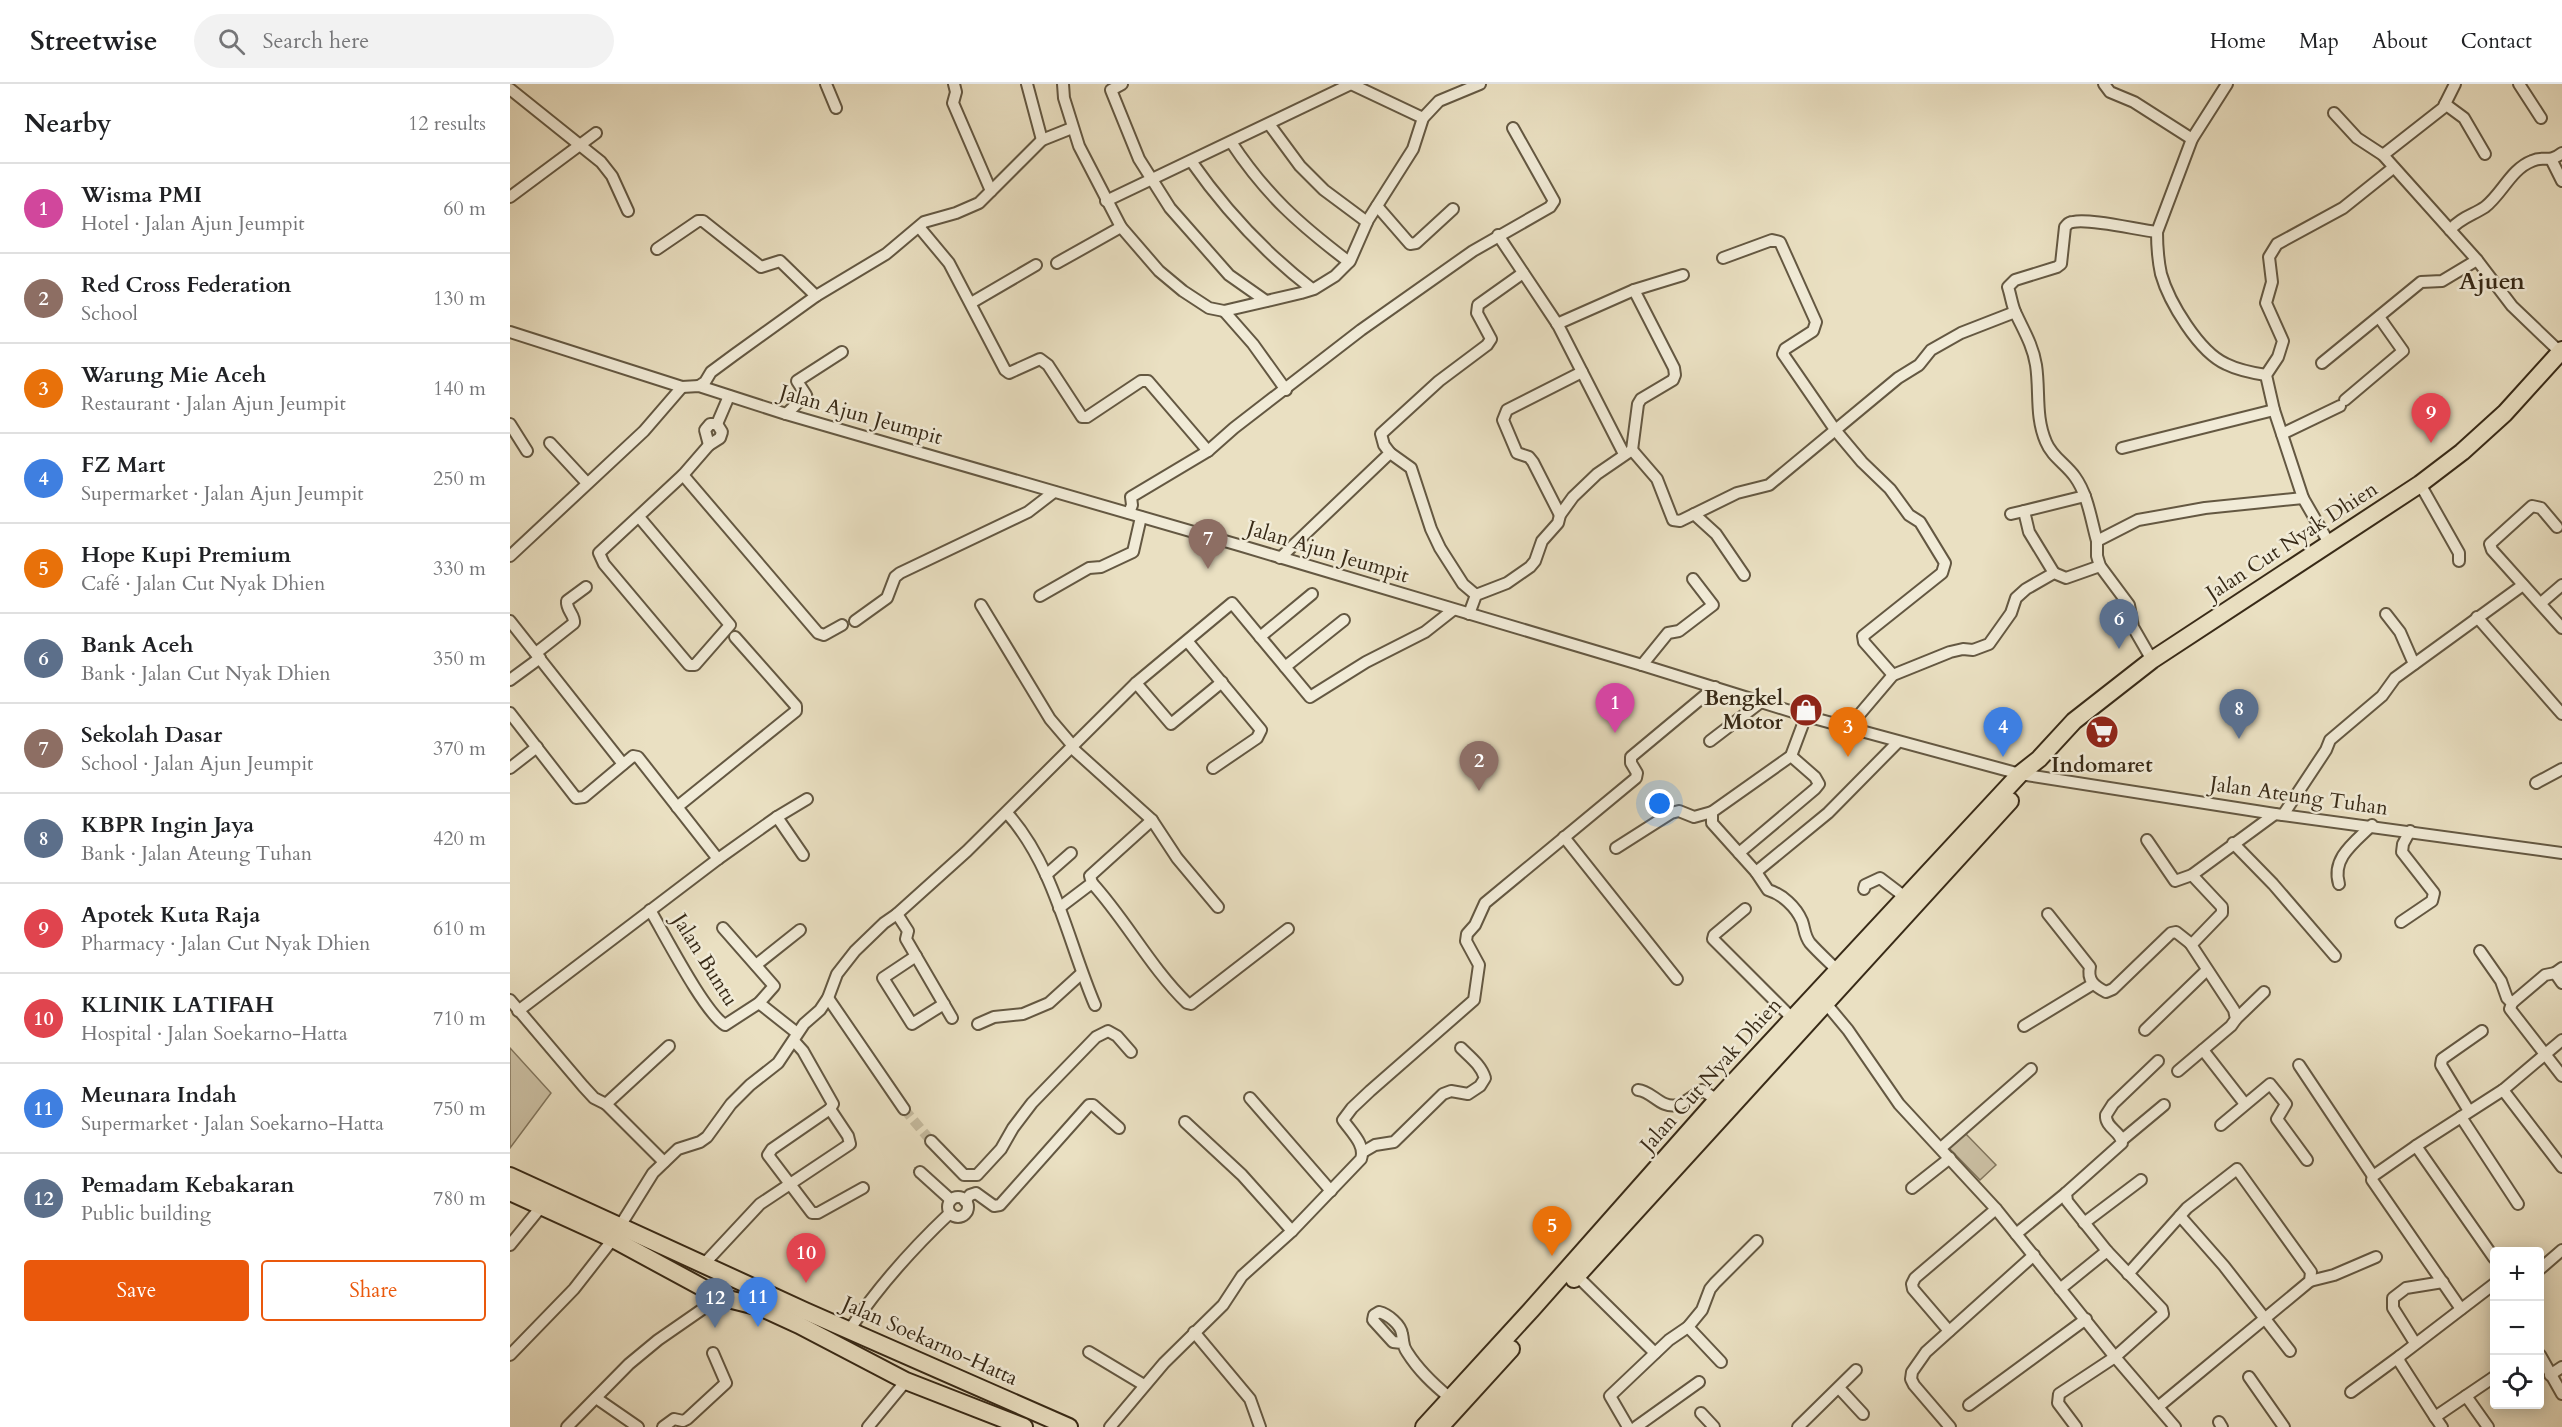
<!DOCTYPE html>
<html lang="en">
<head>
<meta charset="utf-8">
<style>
	body { margin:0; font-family:Cardo,serif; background:#f2f2f2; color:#202124 }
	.controls { position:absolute; right:18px; bottom:18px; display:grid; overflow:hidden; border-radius:6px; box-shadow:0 3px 15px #0003 }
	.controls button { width:54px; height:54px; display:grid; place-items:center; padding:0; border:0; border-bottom:2px solid #e0e0e0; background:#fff; color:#202124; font:30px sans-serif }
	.you { position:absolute; left:1150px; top:720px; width:21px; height:21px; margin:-15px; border:4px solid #fff; border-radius:50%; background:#1a73e8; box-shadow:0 0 0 9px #1a73e833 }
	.badge { display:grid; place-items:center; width:39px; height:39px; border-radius:50%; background:#ea580c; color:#fff; font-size:20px; font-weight:700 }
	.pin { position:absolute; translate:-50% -50px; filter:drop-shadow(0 2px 3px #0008) }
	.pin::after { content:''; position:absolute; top:32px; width:21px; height:18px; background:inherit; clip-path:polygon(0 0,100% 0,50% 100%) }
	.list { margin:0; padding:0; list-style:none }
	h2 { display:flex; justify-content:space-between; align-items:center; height:78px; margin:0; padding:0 24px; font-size:26px }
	h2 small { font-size:20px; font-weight:400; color:#757577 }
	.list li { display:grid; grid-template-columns:39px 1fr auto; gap:18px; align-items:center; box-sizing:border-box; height:90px; padding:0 24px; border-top:2px solid #e0e0e0 }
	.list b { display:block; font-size:22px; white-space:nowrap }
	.list p { margin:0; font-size:20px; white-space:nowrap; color:#757577 }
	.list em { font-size:20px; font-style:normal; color:#757577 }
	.actions { display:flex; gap:12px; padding:18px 24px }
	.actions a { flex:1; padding:14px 0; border:2px solid #ea580c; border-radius:6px; text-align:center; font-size:21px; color:#ea580c }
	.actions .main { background:#ea580c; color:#fff }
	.icon { flex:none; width:33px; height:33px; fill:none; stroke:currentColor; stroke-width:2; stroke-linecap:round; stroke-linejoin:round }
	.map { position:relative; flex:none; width:2052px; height:1343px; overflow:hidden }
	header { display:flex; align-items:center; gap:36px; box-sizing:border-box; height:84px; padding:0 30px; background:#fff; border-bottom:2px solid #e0e0e0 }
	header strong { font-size:28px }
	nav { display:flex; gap:33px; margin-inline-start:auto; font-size:21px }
	.search { width:420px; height:54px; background:#f2f2f2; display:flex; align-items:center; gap:15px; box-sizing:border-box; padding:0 21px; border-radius:33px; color:#757577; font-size:22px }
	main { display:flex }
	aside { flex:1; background:#fff }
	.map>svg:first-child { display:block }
	.green { fill:#ccc1a5; stroke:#82765e; stroke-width:1.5 }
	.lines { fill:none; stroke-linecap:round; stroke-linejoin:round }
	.minor-tunnel { stroke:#c6bca0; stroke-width:10; stroke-dasharray:10 5; stroke-linecap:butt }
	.minor-casing { stroke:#645842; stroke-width:14 }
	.highway-casing { stroke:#382a17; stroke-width:20 }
	.minor { stroke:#f1ebd7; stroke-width:10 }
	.highway { stroke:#eae0c2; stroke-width:16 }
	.labels { text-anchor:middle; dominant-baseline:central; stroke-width:5; stroke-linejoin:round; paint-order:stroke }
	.street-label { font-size:21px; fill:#382a17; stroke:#f1ebd7 }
	.poi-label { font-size:21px; font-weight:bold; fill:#382a17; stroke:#f1ebd7; text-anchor:end }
	.quarter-label { font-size:24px; font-weight:bold; fill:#382a17; stroke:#f1ebd7 }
</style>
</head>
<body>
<header>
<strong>Streetwise</strong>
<div class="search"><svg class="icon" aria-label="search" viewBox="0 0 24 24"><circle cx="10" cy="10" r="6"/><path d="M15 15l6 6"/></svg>Search here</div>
<nav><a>Home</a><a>Map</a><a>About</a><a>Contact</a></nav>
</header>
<main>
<aside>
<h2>Nearby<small>12 results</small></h2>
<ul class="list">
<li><span class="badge" style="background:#d1479c">1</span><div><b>Wisma PMI</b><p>Hotel · Jalan Ajun Jeumpit</p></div><em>60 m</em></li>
<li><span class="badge" style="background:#8d6e63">2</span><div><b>Red Cross Federation</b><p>School</p></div><em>130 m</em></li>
<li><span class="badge" style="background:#e8710a">3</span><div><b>Warung Mie Aceh</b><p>Restaurant · Jalan Ajun Jeumpit</p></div><em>140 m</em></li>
<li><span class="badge" style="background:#3f7fe0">4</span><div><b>FZ Mart</b><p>Supermarket · Jalan Ajun Jeumpit</p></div><em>250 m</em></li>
<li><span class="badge" style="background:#e8710a">5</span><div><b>Hope Kupi Premium</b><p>Café · Jalan Cut Nyak Dhien</p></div><em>330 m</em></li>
<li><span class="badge" style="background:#5c6f8a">6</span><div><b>Bank Aceh</b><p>Bank · Jalan Cut Nyak Dhien</p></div><em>350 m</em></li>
<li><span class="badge" style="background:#8d6e63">7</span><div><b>Sekolah Dasar</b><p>School · Jalan Ajun Jeumpit</p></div><em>370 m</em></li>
<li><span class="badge" style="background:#5c6f8a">8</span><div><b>KBPR Ingin Jaya</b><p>Bank · Jalan Ateung Tuhan</p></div><em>420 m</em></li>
<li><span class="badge" style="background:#e0444e">9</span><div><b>Apotek Kuta Raja</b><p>Pharmacy · Jalan Cut Nyak Dhien</p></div><em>610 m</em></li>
<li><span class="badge" style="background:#e0444e">10</span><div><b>KLINIK LATIFAH</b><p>Hospital · Jalan Soekarno-Hatta</p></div><em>710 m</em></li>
<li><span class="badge" style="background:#3f7fe0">11</span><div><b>Meunara Indah</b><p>Supermarket · Jalan Soekarno-Hatta</p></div><em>750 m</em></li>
<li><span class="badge" style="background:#5c6f8a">12</span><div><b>Pemadam Kebakaran</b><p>Public building</p></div><em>780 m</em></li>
</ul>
<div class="actions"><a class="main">Save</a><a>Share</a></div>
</aside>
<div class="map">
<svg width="2052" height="1343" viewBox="0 0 2052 1343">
	<rect width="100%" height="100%" fill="#eae0c2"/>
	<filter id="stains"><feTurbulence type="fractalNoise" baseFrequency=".00333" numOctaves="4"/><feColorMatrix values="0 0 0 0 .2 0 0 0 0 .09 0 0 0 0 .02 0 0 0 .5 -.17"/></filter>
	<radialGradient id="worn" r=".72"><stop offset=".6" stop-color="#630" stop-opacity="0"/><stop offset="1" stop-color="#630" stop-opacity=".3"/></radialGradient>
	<g class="green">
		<path d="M0,964L41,1009L0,1064Z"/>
		<path d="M1455,1049L1486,1081L1470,1096L1439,1064Z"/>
	</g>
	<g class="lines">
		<path class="minor-tunnel" d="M394,1025L421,1057"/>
		<defs>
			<g id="minor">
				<path d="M316,0L326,24"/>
				<path d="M444,0L446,8L443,19L481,107"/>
				<path d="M517,0L532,56"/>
				<path d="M553,0L554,14L569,62L611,143L649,187L673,207L699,224L714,227L791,209L804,205L825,192L840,177L858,136L903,65L913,34L929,17L970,0"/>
				<path d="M612,0L601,6L629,75L660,124L719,191L756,217"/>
				<path d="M1594,0L1600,8L1624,18L1682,55"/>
				<path d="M2009,0L2031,34"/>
				<path d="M0,5L91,78L102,92L118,127"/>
				<path d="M1935,20L1954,34L1975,70"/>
				<path d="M1824,29L1847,54L1873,71L1967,176L2002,222L2050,268"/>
				<path d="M759,40L790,82L814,106L857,138"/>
				<path d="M721,58C756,111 789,140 839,178"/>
				<path d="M1873,71L1933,24L1945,0"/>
				<path d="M681,77C716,127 754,168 802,205"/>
				<path d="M2042,77L2052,97"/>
				<path d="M0,113L86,49"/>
				<path d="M596,117L841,0L913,34"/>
				<path d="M867,122L900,160L906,159L943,125"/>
				<path d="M409,143L439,179L495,286L499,289L530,275L538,281L572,333H577L631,297H638L698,367"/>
				<path d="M1940,146C1950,134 1963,131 1975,123C1992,110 2001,85 2022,77C2034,71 2038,80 2052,69"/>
				<path d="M1647,148L1682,55L1717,0"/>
				<path d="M988,151L1048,241L1114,370"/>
				<path d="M147,165L188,137H193L251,183L270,177L306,212"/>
				<path d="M1213,174L1262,156L1270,158L1306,238L1303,247L1275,265L1273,270L1326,347L1352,378L1380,405L1399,431L1410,438L1435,479L1432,489L1353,552L1354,558L1383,591"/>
				<path d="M547,179L611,143"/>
				<path d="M461,219L526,181"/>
				<path d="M714,227L743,260L776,306"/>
				<path d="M1047,240L1124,206L1173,191"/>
				<path d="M0,248L172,303L189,302L276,330L732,462L1132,581L1296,632L1510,690L1765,730L2052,769"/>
				<path d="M1812,279L1911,198L1932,197L1967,176"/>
				<path d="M189,302L195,298L201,288L224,271L306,212L376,170L414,138L446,129L469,119L532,56L562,44"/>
				<path d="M1835,316L1893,267L1869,233"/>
				<path d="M276,330L296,311L287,297L332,268"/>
				<path d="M0,340L17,367"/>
				<path d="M200,340H207L212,348L210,354L199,361L195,346Z"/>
				<path d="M207,340L219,312"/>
				<path d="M1772,350L1830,322"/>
				<path d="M40,359L77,399"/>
				<path d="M1612,364L1764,326"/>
				<path d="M1122,366L1128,320L1131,315L1163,296L1165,291L1164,284L1124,206"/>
				<path d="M880,369L901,384L921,445L930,464L953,500L966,511"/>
				<path d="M173,391L308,549L314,551L332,541"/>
				<path d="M1910,400L1949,469V477"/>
				<path d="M619,429L622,421L621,413L698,367L724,344L851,246L963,167L1040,123L1044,117L1003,44"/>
				<path d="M1184,430L1206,450L1234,491"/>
				<path d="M1501,430L1514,427"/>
				<path d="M1050,431L1023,378L1019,373L1007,369L993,336L997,326L1072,288"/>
				<path d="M129,433L220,541L185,581H179L94,480L89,469L173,391L199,361"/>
				<path d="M2047,443L2031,424L2022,422L1980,460L1982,466L2052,544"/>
				<path d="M1587,457C1581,436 1578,411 1565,393C1556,380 1542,373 1536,358C1525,333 1530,307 1526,281C1523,262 1514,247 1506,230C1502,222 1501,212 1498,203L1505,196L1547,183L1551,180L1555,143C1558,140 1558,138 1563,138C1579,134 1628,146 1647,148C1647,162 1648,176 1651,190C1659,218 1689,268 1716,280C1728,286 1743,289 1756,291"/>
				<path d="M1819,459L1793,414L1764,326L1756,291L1768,273L1773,257L1756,219L1762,198L1759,173L1767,160L1833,124L1883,84"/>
				<path d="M0,472L134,347L172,303"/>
				<path d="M770,474L880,369L874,361L871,350L929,297L977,261L981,255L967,229L968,221L1013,189"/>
				<path d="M1544,489L1519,448L1514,427L1575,412"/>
				<path d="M530,512L579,484L591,483L623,468L631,433"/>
				<path d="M2031,519L2052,501"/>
				<path d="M471,521L540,635L563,662"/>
				<path d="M959,530L966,511L997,499L1020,483L1025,477L1032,457L1048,439L1050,431L1063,413L1087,390L1122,366L1147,395L1163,436L1170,437L1227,409L1259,401L1388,294L1409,281L1421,266L1451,249L1505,228"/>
				<path d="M1876,530L1890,548L1904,580"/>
				<path d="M1967,533L2052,630"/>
				<path d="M0,537L113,680"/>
				<path d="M345,537L377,514L385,493L390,489L518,428L544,408"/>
				<path d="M750,553L802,510"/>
				<path d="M678,558L751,646L747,654L703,684"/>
				<path d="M26,569L64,539C65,531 56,526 57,517L76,503"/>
				<path d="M1642,576L1623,543L1619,521L1590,482L1587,472V457L1628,436L1695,424L1793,414"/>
				<path d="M1132,581L1158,549L1169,547L1203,521L1183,495"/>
				<path d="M775,583L834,536"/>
				<path d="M0,596L30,574"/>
				<path d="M626,599L661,640L712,598"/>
				<path d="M0,629L66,714L74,713L123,672L128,673L208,775"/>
				<path d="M1296,632L1281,672L1202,728V739L1246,788L1258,806C1272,810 1286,823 1292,837C1295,845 1294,851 1300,859C1308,868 1318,877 1327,886"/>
				<path d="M1338,644L1383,591L1440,568L1453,565L1463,566L1479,560L1501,529L1506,514L1516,505L1544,489L1556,494L1590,482"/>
				<path d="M1200,657L1251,618"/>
				<path d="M561,663L642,736L667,774L708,823"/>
				<path d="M0,684L27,663"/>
				<path d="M2026,699L2052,685"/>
				<path d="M167,723L286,627V622L225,553"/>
				<path d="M497,729C544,781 558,858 585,921"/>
				<path d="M1773,731L1816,666L1820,656L1872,612L1885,594L2013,501"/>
				<path d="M267,733L293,771"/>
				<path d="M1054,753L1167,895"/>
				<path d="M1637,756L1665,797L1682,791L1765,730"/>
				<path d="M1723,759L1763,800L1825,872"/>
				<path d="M1106,764L1161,729L1169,727L1184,733L1202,728"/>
				<path d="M1229,769L1305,705L1309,700L1305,693L1281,672"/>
				<path d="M1246,788L1318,729L1388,658"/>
				<path d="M536,791L561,769"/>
				<path d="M582,799C616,836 640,883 677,919L681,920L778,845"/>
				<path d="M1829,800C1821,774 1845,758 1862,741"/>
				<path d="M1354,805L1355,801L1370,794L1395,813"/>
				<path d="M549,824L582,799L580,792L642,736"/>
				<path d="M1235,825L1204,851L1203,855L1282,934"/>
				<path d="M140,826C155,851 194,928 215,941L249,919L264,902L213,844"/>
				<path d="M387,830L398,847L396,855L442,934"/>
				<path d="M1538,830L1580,883C1577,896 1584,902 1596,908L1603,905L1661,849L1666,848L1680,859L1684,858L1712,829V823L1682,791"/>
				<path d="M1891,838L1922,817L1924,809L1892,768L1893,760L1900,747"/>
				<path d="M1970,867L1991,897L1997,914L2002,919L2000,925L2052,992"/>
				<path d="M406,872L373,894L402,940L434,920"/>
				<path d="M246,881L290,846"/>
				<path d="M2052,884L2045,889L2052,899"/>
				<path d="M318,914L394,1025"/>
				<path d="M0,916L73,1002L84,1014L96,1020L159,962"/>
				<path d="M1313,916L1338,946L1389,1020L1486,1125L1605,1273L1665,1343"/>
				<path d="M249,919L287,949"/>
				<path d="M2002,919L2035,891L2045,889"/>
				<path d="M8,927L208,775L267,733L297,715"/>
				<path d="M1726,935L1754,908"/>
				<path d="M468,940L484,933L513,930L539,919L572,889"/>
				<path d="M1514,942L1583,900"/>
				<path d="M1635,946L1697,886"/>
				<path d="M284,957L293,967L323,1020L320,1025L262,1065L258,1071L302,1129H308L353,1104"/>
				<path d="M1693,966L1735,1020"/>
				<path d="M1789,981L1863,1092"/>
				<path d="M1668,987L1721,942L1726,935L1724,926L1680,859"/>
				<path d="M1128,1006C1142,1007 1151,1025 1167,1021C1176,1019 1184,1011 1192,1006L1207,1016"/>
				<path d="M1993,1006L2052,1083"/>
				<path d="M740,1014L821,1107"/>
				<path d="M96,1020L154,1078"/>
				<path d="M1959,1027L1931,981L1932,975L1972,947"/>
				<path d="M1951,1033L2008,1120"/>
				<path d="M675,1038L732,1091L782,1147"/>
				<path d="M1711,1041L1760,1000L1776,1020L1767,1035L1797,1076"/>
				<path d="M1612,1056L1654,1021"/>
				<path d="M421,1057L454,1091H467L491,1065L503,1044L522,1019L586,953L598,947L607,952L621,968"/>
				<path d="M1906,1062L1984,1174"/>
				<path d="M1431,1064L1521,985"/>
				<path d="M853,1068L865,1061L884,1058L933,1010L941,1007L958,1010L970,1002L975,994C971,981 960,973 951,964"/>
				<path d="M410,1088L441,1116"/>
				<path d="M1402,1104L1440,1074"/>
				<circle cx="448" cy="1123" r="10"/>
				<path d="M455,1117L460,1111L466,1109L484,1122L490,1121L579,1021H583L609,1044"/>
				<path d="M1670,1132L1714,1182L1780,1267"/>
				<path d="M1574,1139L1631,1096"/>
				<path d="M110,1142L143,1089L168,1065L190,1058L197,1053L221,1020L240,1001L268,979L294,940L310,926L318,914L327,890L345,867L374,839L387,830L457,767L626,599L722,519L800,613L856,578L915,548L943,526"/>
				<path d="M1506,1150L1556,1109"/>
				<path d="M0,1161L31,1123"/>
				<path d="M1597,1167L1557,1117L1556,1109L1612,1059C1611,1047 1595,1044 1596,1031L1603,1020L1648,977"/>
				<path d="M194,1180L250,1120L340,1060L338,1052L320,1025"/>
				<path d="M2030,1185L2052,1166"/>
				<path d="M1618,1190L1677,1124L1727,1085L1801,1188L1800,1197L1648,1323"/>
				<path d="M1067,1192L1145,1269"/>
				<path d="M1800,1197L1824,1191L1866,1173"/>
				<path d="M1550,1205L1597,1167L1652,1225L1653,1230L1605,1273L1549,1310L1548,1319L1566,1343"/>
				<path d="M1951,1225L1862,1096L1863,1092L1906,1062L1993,1006L2052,956"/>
				<path d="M1178,1243L1211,1278"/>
				<path d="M340,1245C368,1203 403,1164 440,1129"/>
				<path d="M1439,1247L1403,1205L1402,1200L1405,1194L1486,1125"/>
				<path d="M684,1248L740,1315L750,1343"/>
				<path d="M892,1259L883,1258L863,1236L864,1231L869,1228C878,1230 891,1241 892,1250C894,1258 892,1261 897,1268C909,1287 923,1300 940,1314"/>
				<path d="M1905,1259L1883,1224V1214L1896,1204L1933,1198"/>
				<path d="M579,1268L634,1301"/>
				<path d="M0,1271L64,1205L103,1155"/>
				<path d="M2030,1271L2052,1310"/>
				<path d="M2040,1291L2052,1283"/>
				<path d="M1739,1293L1774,1343"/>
				<path d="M1329,1304L1353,1330"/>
				<path d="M1841,1308L1890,1272"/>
				<path d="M1956,1312L1978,1343"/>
				<path d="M86,1314L128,1343"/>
				<path d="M1459,1321L1576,1235"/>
				<path d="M1191,1329L1204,1343"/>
				<path d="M1925,1333L1889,1277L1890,1272L1984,1200"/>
				<path d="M1709,1338L1712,1343"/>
				<path d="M57,1343L119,1280L148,1256L210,1213"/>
				<path d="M153,1343L164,1335L173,1337L177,1335L216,1299L203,1269"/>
				<path d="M358,1343L396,1297"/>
				<path d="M600,1343L654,1279L713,1221L732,1192L782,1147L851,1075C856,1061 841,1048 833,1036L842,1024L860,1007L964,916L969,881L956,857L957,850L965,841L975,819L1126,694L1127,689L1121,679V673L1205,603"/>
				<path d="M1118,1343L1100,1312L1159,1256L1178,1243L1192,1226L1200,1205L1205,1199L1247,1157"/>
				<path d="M1126,1343L1189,1298"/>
				<path d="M1288,1343L1346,1286"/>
				<path d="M1440,1343L1404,1301L1401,1295L1402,1288L1416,1268L1524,1171"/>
				<path d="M1932,1343L1925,1333L1984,1293"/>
			</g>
			<g id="highway">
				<path d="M0,1092L295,1227L559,1343"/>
				<path d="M0,1108L103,1155L210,1213L250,1223L289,1241L396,1297L514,1343"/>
				<path d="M1064,1195L1500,717"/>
				<path d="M914,1343L1022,1225L1207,1016L1510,690L1529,675L1564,637L1642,576L1910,400L1952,368L1995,329L2052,266"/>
				<path d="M930,1343L1001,1265"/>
			</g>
		</defs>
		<use href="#minor" class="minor-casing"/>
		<use href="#highway" class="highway-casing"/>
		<use href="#minor" class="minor"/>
		<use href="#highway" class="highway"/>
	</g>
	<defs>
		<symbol id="shop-disc" viewBox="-11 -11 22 22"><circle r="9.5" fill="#8f2418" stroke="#f1ebd7"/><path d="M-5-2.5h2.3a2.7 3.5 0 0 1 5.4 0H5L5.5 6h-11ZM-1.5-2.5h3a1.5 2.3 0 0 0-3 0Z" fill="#fff"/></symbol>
		<symbol id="supermarket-disc" viewBox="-11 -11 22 22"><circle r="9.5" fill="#8f2418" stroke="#f1ebd7"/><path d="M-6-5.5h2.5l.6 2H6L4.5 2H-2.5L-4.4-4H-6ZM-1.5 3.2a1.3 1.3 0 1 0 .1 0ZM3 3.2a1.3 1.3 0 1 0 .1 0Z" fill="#fff"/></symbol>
	</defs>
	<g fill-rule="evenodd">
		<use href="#shop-disc" x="1277" y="607" width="38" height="38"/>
		<use href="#supermarket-disc" x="1573" y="629" width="38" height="38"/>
	</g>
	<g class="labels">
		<g class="street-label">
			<text transform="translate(351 331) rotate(16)">Jalan Ajun Jeumpit</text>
			<text transform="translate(1782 457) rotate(-33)">Jalan Cut Nyak Dhien</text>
			<text transform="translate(818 468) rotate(17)">Jalan Ajun Jeumpit</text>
			<text transform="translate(1789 712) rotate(8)">Jalan Ateung Tuhan</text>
			<text transform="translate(195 876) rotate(58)">Jalan Buntu</text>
			<text transform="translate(1201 991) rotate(-48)">Jalan Cut Nyak Dhien</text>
			<text transform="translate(420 1257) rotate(24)">Jalan Soekarno-Hatta</text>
		</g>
		<g class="poi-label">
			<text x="1273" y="614">Bengkel<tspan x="1273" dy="24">Motor</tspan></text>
			<text x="1592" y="681" text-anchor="middle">Indomaret</text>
		</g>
		<g class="quarter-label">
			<text x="1982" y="197">Ajuen</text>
		</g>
	</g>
	<rect width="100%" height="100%" filter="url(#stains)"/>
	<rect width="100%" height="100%" fill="url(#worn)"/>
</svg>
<div class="controls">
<button>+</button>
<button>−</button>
<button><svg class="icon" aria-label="locate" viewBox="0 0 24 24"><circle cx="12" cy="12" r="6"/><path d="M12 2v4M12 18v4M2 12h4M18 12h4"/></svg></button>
</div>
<div class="you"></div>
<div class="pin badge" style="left:1105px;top:649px;background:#d1479c">1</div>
<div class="pin badge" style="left:969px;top:707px;background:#8d6e63">2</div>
<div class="pin badge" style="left:1338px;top:673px;background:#e8710a">3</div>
<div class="pin badge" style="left:1493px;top:673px;background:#3f7fe0">4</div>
<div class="pin badge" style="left:1042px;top:1172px;background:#e8710a">5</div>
<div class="pin badge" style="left:1609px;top:565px;background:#5c6f8a">6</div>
<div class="pin badge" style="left:698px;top:485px;background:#8d6e63">7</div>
<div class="pin badge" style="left:1729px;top:655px;background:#5c6f8a">8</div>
<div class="pin badge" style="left:1921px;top:359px;background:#e0444e">9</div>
<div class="pin badge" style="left:296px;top:1199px;background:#e0444e">10</div>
<div class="pin badge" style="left:248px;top:1243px;background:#3f7fe0">11</div>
<div class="pin badge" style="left:205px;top:1244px;background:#5c6f8a">12</div>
</div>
</main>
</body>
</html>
